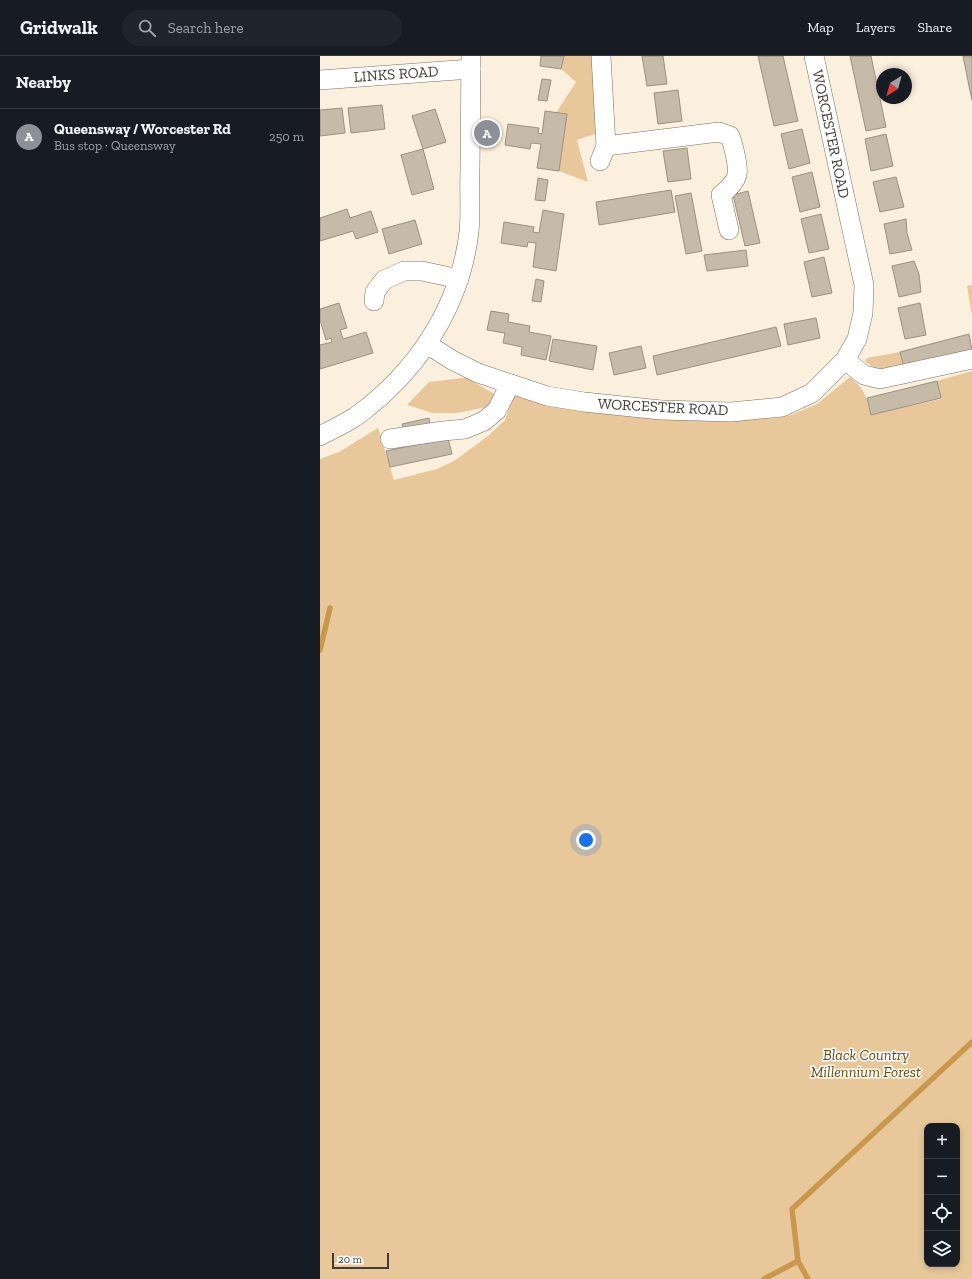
<!DOCTYPE html>
<html lang="en">
<head>
<meta charset="utf-8">
<style>
	body { margin:0; font-family:"Zilla Slab",serif; background:#20242c; color:#f1f3f6 }
	.controls { position:absolute; right:12px; bottom:12px; display:grid; overflow:hidden; border-radius:8px; box-shadow:0 2px 6px #0003 }
	.controls button { width:36px; height:36px; display:grid; place-items:center; padding:0; border:0; border-bottom:1px solid #363941; background:#171b24; color:#f1f3f6; font:20px sans-serif }
	.compass { position:absolute; left:556px; top:12px; width:36px; height:36px; border-radius:50%; background:#171b24; box-shadow:0 2px 6px #0003; rotate:217deg }
	.scale { position:absolute; left:12px; bottom:10px; width:57px; box-sizing:border-box; padding-left:4px; border:2px solid #413c35; border-top:0; font-size:11px; line-height:14px; white-space:nowrap; color:#413c35; -webkit-text-stroke:3px #fefefe; paint-order:stroke }
	.you { position:absolute; left:266px; top:784px; width:14px; height:14px; margin:-10px; border:3px solid #fff; border-radius:50%; background:#1a73e8; box-shadow:0 0 0 6px #1a73e833 }
	.badge { display:grid; place-items:center; width:26px; height:26px; border-radius:50%; background:#8c9099; color:#fff; font-size:13px; font-weight:700 }
	.pin { position:absolute; translate:-50% -50%; border:2px solid #fff; box-shadow:0 1px 4px #0006 }
	.list { margin:0; padding:0; list-style:none }
	h2 { display:flex; justify-content:space-between; align-items:center; height:52px; margin:0; padding:0 16px; font-size:17px }
	h2 small { font-size:13px; font-weight:400; color:#9ea1a6 }
	.list li { display:grid; grid-template-columns:26px 1fr auto; gap:12px; align-items:center; box-sizing:border-box; height:56px; padding:0 16px; border-top:1px solid #363941 }
	.list b { display:block; font-size:15px; white-space:nowrap }
	.list p { margin:0; font-size:13px; white-space:nowrap; color:#9ea1a6 }
	.list em { font-size:13px; font-style:normal; color:#9ea1a6 }
	.icon { flex:none; width:22px; height:22px; fill:none; stroke:currentColor; stroke-width:2; stroke-linecap:round; stroke-linejoin:round }
	.map { position:relative; flex:none; width:652px; height:1223px; overflow:hidden }
	header { display:flex; align-items:center; gap:24px; box-sizing:border-box; height:56px; padding:0 20px; background:#171b24; border-bottom:1px solid #363941 }
	header strong { font-size:19px }
	nav { display:flex; gap:22px; margin-inline-start:auto; font-size:14px }
	.search { width:280px; height:36px; background:#20242c; display:flex; align-items:center; gap:10px; box-sizing:border-box; padding:0 14px; border-radius:22px; color:#9ea1a6; font-size:15px }
	main { display:flex }
	aside { flex:1; background:#171b24 }
	.map>svg:first-child { display:block }
	.green { fill:#e8c89a; fill-rule:evenodd }
	.lines { fill:none; stroke-linecap:round; stroke-linejoin:round }
	.stream { stroke:#c9984d; stroke-width:5.5 }
	.building { fill:#c6baa9; stroke:#9c9080 }
	.minor-casing { stroke:#7b7060; stroke-width:20 }
	.minor { stroke:#fff; stroke-width:19 }
	.labels { text-anchor:middle; dominant-baseline:central; stroke-width:3; stroke-linejoin:round; paint-order:stroke }
	.street-label { font-size:15px; fill:#413c35; stroke:#fefefe }
	.park-label { font-size:15px; font-style:italic; fill:#69480d; stroke:#fefefe }
</style>
</head>
<body>
<header>
<strong>Gridwalk</strong>
<div class="search"><svg class="icon" aria-label="search" viewBox="0 0 24 24"><circle cx="10" cy="10" r="6"/><path d="M15 15l6 6"/></svg>Search here</div>
<nav><a>Map</a><a>Layers</a><a>Share</a></nav>
</header>
<main>
<aside>
<h2>Nearby<small></small></h2>
<ul class="list">
<li><span class="badge">A</span><div><b>Queensway / Worcester Rd</b><p>Bus stop · Queensway</p></div><em>250 m</em></li>
</ul>
</aside>
<div class="map">
<svg width="652" height="1223" viewBox="0 0 652 1223">
	<rect width="100%" height="100%" fill="#fbefdd"/>
	<g class="green">
		<path d="M244,0H274L281,76L257,84L268,126L239,115L247,58L236,57L256,26L241,13Z"/>
		<path d="M652,229V260L647,230Z"/>
		<path d="M580,296L584,311C567,315 559,317 545,305L547,302Z"/>
		<path d="M652,315V1223H0V403L19,396L58,372L74,424L117,413L134,405L160,386L169,379L185,364L195,337L421,364L458,362L471,359L497,348L530,321C546,334 546,341 551,359L621,343L617,325ZM607,1070H637V1208H607Z"/>
		<path d="M142,322H147L176,339L174,344L167,351L137,357H113L87,349L109,326Z"/>
	</g>
	<g class="lines">
		<g class="stream">
			<path d="M0,594L10,552"/>
			<path d="M478,1205L488,1223"/>
			<path d="M444,1223L478,1205L472,1153L652,986"/>
		</g>
	</g>
	<g class="building">
		<path d="M221,0H244L241,13L220,10Z"/>
		<path d="M322,0H343L347,28L327,30Z"/>
		<path d="M438,0H463L478,65L454,70Z"/>
		<path d="M530,0H551L566,71L546,75Z"/>
		<path d="M643,0H652V44L650,35Z"/>
		<path d="M222,23L231,24L227,45L218,44Z"/>
		<path d="M358,34L362,65L338,68L334,37Z"/>
		<path d="M62,49L65,73L31,77L28,52Z"/>
		<path d="M22,52L25,77L0,80V54Z"/>
		<path d="M115,53L126,86L103,93L92,60Z"/>
		<path d="M225,55L247,58L239,115L217,112L221,88L211,87L210,93L185,89L188,68L219,72L218,77L222,78Z"/>
		<path d="M482,73L490,107L469,113L461,78Z"/>
		<path d="M566,78L573,110L551,115L545,83Z"/>
		<path d="M367,92L371,123L348,126L343,95Z"/>
		<path d="M103,93L114,133L92,139L81,99Z"/>
		<path d="M492,116L500,151L480,156L472,121Z"/>
		<path d="M576,121L584,151L560,156L553,126Z"/>
		<path d="M218,122L228,124L225,145L215,144Z"/>
		<path d="M351,134L355,156L279,169L276,146Z"/>
		<path d="M428,135L440,187L425,190L413,139Z"/>
		<path d="M371,137L382,195L366,198L355,140Z"/>
		<path d="M27,153L30,162L51,155L58,176L36,183L33,175L0,185V162Z"/>
		<path d="M223,154L244,158L236,215L213,211L216,187L208,186L207,191L181,187L184,166L214,171L213,176L219,177Z"/>
		<path d="M501,158L509,193L489,197L481,163Z"/>
		<path d="M586,163L587,177L592,194L570,198L564,168Z"/>
		<path d="M95,164L102,188L69,198L62,173Z"/>
		<path d="M426,194L428,210L387,215L384,199Z"/>
		<path d="M504,201L512,237L492,241L484,206Z"/>
		<path d="M594,205L599,218L601,236L579,241L572,210Z"/>
		<path d="M216,223L224,225L221,246L212,245Z"/>
		<path d="M19,247L27,272L20,274L23,283L46,276L53,297L0,313V289L12,286L11,282L6,284L0,264V253Z"/>
		<path d="M600,247L606,279L585,283L578,252Z"/>
		<path d="M171,255L189,258L188,266L210,270L209,276L231,280L226,304L201,299L202,291L183,287L185,277L167,274Z"/>
		<path d="M496,262L500,282L468,289L464,268Z"/>
		<path d="M456,271L461,290L337,319L333,300Z"/>
		<path d="M649,278L652,294L584,311L580,296Z"/>
		<path d="M233,283L277,290L273,314L229,305Z"/>
		<path d="M321,290L326,312L294,319L289,297Z"/>
		<path d="M617,325L621,342L551,359L547,342Z"/>
		<path d="M109,362L110,370L84,375L82,368Z"/>
		<path d="M128,382L132,398L70,411L66,395Z"/>
	</g>
	<g class="lines">
		<defs>
			<g id="minor">
				<path d="M0,24L151,13"/>
				<path d="M286,90L399,76L410,80C413,88 419,111 417,119C415,127 407,134 401,139L409,174"/>
				<path d="M280,105L286,90L281,0"/>
				<path d="M54,245L55,236L64,224L84,215H102L139,223"/>
				<path d="M107,288L132,304L158,317L227,340L264,346L341,354L411,356L462,351L492,337L525,304L537,283L543,257L544,229L494,0"/>
				<path d="M525,304L544,319L560,323L652,303"/>
				<path d="M0,380C11,374 24,368 35,361C96,317 140,252 149,176C151,156 149,135 150,115C150,77 151,38 151,0"/>
				<path d="M70,383L123,375L145,373L164,365L177,354L190,328"/>
			</g>
		</defs>
		<use href="#minor" class="minor-casing"/>
		<use href="#minor" class="minor"/>
	</g>
	<g class="labels">
		<g class="street-label">
			<text transform="translate(76 18) rotate(-4)">LINKS ROAD</text>
			<text transform="translate(511 78) rotate(78)">WORCESTER ROAD</text>
			<text transform="translate(343 351) rotate(3)">WORCESTER ROAD</text>
		</g>
		<g class="park-label">
			<text x="546" y="999">Black Country<tspan x="546" dy="17">Millennium Forest</tspan></text>
		</g>
	</g>
</svg>
<div class="controls">
<button>+</button>
<button>−</button>
<button><svg class="icon" aria-label="locate" viewBox="0 0 24 24"><circle cx="12" cy="12" r="6"/><path d="M12 2v4M12 18v4M2 12h4M18 12h4"/></svg></button>
<button><svg class="icon" aria-label="layers" viewBox="0 0 24 24"><path d="M12 4l9 5-9 5-9-5zM3 14l9 5 9-5"/></svg></button>
</div>
<svg class="compass" viewBox="-18 -18 36 36"><path d="M0-13l5 13h-10z" fill="#e53935"/><path d="M0 13l5-13h-10z" fill="#9ea1a6"/></svg>
<div class="scale">20 m</div>
<div class="you"></div>
<div class="pin badge" style="left:167px;top:77px">A</div>
</div>
</main>
</body>
</html>
